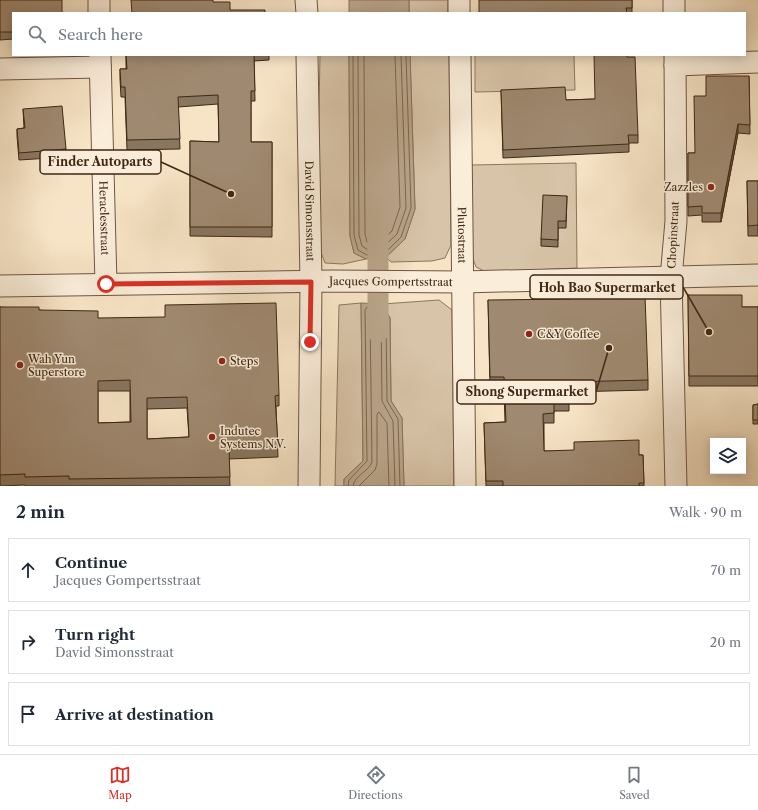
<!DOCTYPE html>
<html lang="en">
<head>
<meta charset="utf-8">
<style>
	body { margin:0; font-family:"Libre Caslon Text",serif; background:#f2f2f3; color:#1f2937 }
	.controls { position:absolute; right:12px; bottom:12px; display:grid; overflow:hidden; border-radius:0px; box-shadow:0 2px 10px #0003 }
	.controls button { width:36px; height:36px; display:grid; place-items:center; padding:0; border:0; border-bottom:1px solid #e0e1e3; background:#fff; color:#1f2937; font:20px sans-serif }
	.stop { position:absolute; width:12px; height:12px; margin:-9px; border:3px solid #d93025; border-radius:50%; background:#fff }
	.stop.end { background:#d93025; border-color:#fff; box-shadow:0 1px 4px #0008 }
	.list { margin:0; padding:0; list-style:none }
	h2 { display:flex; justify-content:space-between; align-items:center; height:52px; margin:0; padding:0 16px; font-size:17px }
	h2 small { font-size:13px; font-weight:400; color:#747a83 }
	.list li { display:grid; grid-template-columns:26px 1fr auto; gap:12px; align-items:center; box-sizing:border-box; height:64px; margin:0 8px 8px; padding:0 8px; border:1px solid #e0e1e3; border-radius:0px }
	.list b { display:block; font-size:15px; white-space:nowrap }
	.list p { margin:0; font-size:13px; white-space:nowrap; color:#747a83 }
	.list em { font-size:13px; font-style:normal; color:#747a83 }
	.icon { flex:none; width:22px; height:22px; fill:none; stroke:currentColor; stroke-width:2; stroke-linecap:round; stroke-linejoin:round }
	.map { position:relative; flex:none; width:758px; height:486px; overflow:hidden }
	.search { position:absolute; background:#fff; box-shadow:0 2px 10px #0003; left:12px; right:12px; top:12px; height:44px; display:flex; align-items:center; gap:10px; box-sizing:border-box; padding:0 14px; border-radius:0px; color:#747a83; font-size:15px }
	.sheet { height:268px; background:#fff }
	nav { display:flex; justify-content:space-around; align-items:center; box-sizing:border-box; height:56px; border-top:1px solid #e0e1e3; background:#fff; font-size:11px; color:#747a83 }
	nav a { display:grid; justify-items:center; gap:2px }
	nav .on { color:#d93025 }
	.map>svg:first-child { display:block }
	.green { fill:#d8c4a8; stroke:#8c765e }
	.water { fill:#b9a489; stroke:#89725a }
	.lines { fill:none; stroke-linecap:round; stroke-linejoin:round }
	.shore { stroke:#7c664e; stroke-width:1 }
	.canal { stroke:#b9a489; stroke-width:21 }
	.minor-casing { stroke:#6e5640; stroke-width:23 }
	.minor { stroke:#faedda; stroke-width:21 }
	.wall { fill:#897660; stroke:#402713; fill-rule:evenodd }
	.shaded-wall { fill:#6f604e; stroke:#402713 }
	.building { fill:#9f8970; stroke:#402713; fill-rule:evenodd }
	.route { stroke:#d93025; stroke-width:5 }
	.poi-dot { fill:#8f2418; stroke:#faedda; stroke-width:1.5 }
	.labels { text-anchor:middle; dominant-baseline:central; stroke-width:3; stroke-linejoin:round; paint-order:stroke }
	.poi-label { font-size:11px; fill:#402713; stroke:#faedda; text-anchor:start }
	.street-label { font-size:11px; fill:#402713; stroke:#faedda }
	.leader { fill:none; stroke:#402713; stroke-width:1.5 }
	.callout-dot { fill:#402713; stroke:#faedda; stroke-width:1.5 }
	.callout { fill:#faedda; stroke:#402713; stroke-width:1.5 }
	.callout-label { font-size:12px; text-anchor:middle; font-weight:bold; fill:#402713 }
</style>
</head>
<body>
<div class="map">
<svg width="758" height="486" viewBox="0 0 758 486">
	<rect width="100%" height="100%" fill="#f7e4c6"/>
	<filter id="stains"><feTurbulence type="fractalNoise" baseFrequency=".005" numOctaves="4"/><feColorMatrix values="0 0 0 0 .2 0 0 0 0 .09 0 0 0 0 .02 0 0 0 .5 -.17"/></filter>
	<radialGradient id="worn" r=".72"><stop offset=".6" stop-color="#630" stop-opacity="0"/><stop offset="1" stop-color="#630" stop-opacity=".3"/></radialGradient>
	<g class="green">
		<rect x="409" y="0" width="39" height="13"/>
		<path d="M320,55H349L350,236L354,253L366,259L343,264L325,263L319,247L317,223Z"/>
		<path d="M410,55H449L451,245L445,258L432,261L391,262L386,257L405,239L415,209Z"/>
		<path d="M475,55H574L575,90L475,92Z"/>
		<path d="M576,163L577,268L486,272L476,267L472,256L471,165Z"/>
		<path d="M439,300L452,310L454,486H404L402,418L391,401L390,318L382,304Z"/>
		<path d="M361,303L363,461L344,479V486H335L339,305Z"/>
	</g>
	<g class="water">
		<rect x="349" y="0" width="60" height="13"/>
		<path d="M349,55H410L415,209L405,239L386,257L366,259L354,253L350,236Z"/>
		<path d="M361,303L382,304L390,318L391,401L402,418L404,486H344V479L363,461Z"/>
	</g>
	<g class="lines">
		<g class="shore">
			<path d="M353,55L354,235L358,250L367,255L385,253L401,237L411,208L406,55"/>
			<path d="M358,55L359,235L362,246L368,250L382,248L397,234L406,208L401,55"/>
			<path d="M364,55L365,234L367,242L379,243L392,231L400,207L395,55"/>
			<path d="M348,486L349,480L367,461L365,310L367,307L379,308L386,319L387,401L398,419L400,486"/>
			<path d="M353,486C354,476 369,471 372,462L370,315L372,313H377L381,321L382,401L393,421L395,486"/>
			<path d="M359,486L375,470L377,464V414L379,412L387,423L389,486"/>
		</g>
		<path class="canal" d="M378,230V332"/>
		<defs>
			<g id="minor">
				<path d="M99,0V13"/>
				<path d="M306,0L307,13"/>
				<path d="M459,0V13"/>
				<path d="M674,0V13"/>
				<path id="s1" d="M100,55L106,284"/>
				<path id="s2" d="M307,55L311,282L309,486"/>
				<path id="s3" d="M460,55L465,486"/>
				<path d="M675,55L676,221L671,278L676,486"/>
				<path d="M675,65L758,62"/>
				<path d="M0,69L100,67"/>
				<path id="s4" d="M0,286L332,281L462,282L758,275"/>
			</g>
		</defs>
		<use href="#minor" class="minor-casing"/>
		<use href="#minor" class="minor"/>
	</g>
	<g class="wall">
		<path d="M0,0L13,13V39L0,40Z"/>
		<path d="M632,0V13H479Z"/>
		<path d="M126,55H269V60L254,61L255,101H251V142H272V237L190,236V141L219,142L218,104L178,107L180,149L127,150L125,97H121L120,79V69H126Z"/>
		<path d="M749,76L750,134L738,133L721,222H702V215L688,216V153H695L706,96Z"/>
		<path d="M501,90L566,100L595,99L638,135V143H629V152L503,158Z"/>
		<path d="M23,109L66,149V157L19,160L17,136V129L24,128Z"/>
		<path d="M747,181H758V236H748Z"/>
		<path d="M567,196L566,228H558V247L541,246V239Z"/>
		<path d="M688,295L742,307H758V386H689Z"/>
		<path d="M488,300L648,380V390L569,392V411H554V423H544V451L643,455L644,486H486L484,423L505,422L504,387H490Z"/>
		<path d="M0,307L39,310L98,318L279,395V406H276L278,457L229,459L230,486H25V485L0,486ZM98,391H130V422L98,423ZM187,408L189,437L147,439V409Z"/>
		<path d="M758,404V424H753V405Z"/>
	</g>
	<path class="shaded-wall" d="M738,124V133L721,222V213Z"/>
	<g class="building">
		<path d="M0,0H62V13H13V32H0Z"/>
		<path d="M131,0H213V2H230V10H265V13H132Z"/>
		<path d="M479,0H632V8H626L627,13H479Z"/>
		<path d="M126,55H254L255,91H251V142H272V227H190V141L219,142L218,95L178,97L180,139L127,140L125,87H121L120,69H127Z"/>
		<path d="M594,55H627V57H635L638,135H628L629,144L503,150L501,90L565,87L566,100L595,99Z"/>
		<path d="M706,76H749L750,125L738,124L721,213H702V206L688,207V153H695L694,96H706Z"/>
		<path d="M62,106L66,149L19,153L17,129L25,128L23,109Z"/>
		<path d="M747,181H758V225L748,226Z"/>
		<path d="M543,195L567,196L566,221H558V240L541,239Z"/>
		<path d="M645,295L648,380L569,382V401L554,402V413L543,414L544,451L574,450V442L639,440V455H643L644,483H639V486H503V481H486L484,423L506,422L504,377H490L488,300L571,299V296Z"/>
		<path d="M688,295H742V307H758V376H689Z"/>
		<path d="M276,303L279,395L275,396L278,446L229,449L230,477L69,479V476L25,477V474L0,475V307H39V310L98,311V318L165,317V305ZM130,380L131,422L98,423V381ZM187,397L189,437L147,439V398Z"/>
		<path d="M758,404V420H753V405Z"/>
	</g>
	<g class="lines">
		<path class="route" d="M106,284L311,282L310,342"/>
	</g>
	<g class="poi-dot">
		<circle cx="711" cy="187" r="4"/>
		<circle cx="529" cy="334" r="4"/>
		<circle cx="222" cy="361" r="4"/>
		<circle cx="20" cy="365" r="4"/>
		<circle cx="212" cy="437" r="4"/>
	</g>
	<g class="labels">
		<g class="poi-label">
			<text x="703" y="187" text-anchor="end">Zazzles</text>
			<text x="537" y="334">C&amp;Y Coffee</text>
			<text x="28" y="359">Wah Yun<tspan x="28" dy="13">Superstore</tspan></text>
			<text x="230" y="361">Steps</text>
			<text x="220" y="431">Indutec<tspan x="220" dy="13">Systems N.V.</tspan></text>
		</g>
		<g class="street-label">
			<text stroke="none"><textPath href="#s2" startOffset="156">David Simonsstraat</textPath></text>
			<text stroke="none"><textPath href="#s1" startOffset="163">Heraclesstraat</textPath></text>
			<text stroke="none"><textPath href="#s3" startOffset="180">Plutostraat</textPath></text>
			<text transform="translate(673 235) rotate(-87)">Chopinstraat</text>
			<text stroke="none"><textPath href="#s4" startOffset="391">Jacques Gompertsstraat</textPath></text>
		</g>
	</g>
	<path class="leader" d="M231 194L161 162M709 332L683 287M609 348L596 392"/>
	<g class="callout-dot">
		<circle cx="231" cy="194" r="4"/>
		<circle cx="709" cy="332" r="4"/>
		<circle cx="609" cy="348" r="4"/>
	</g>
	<g class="callout">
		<rect x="40" y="150" width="121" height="24" rx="4"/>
		<rect x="530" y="275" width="153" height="24" rx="4"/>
		<rect x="457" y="380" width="139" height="24" rx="4"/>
	</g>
	<g class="callout-label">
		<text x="100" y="166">Finder Autoparts</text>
		<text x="607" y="292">Hoh Bao Supermarket</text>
		<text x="527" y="396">Shong Supermarket</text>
	</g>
	<rect width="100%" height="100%" filter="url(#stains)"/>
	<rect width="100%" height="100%" fill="url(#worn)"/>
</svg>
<div class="controls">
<button><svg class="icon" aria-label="layers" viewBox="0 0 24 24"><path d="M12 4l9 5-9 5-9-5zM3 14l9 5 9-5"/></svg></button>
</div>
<div class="stop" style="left:106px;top:284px"></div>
<div class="stop end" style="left:310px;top:342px"></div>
<div class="search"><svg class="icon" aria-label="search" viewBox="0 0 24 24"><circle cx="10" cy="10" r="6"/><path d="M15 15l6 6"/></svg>Search here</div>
</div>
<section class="sheet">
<h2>2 min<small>Walk · 90 m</small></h2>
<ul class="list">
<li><svg class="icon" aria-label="ahead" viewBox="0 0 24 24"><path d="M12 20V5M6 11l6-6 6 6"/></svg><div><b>Continue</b><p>Jacques Gompertsstraat</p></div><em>70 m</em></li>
<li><svg class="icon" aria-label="right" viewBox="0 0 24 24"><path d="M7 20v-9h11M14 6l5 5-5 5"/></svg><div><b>Turn right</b><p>David Simonsstraat</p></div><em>20 m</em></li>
<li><svg class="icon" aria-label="arrive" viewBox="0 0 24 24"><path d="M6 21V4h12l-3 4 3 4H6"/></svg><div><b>Arrive at destination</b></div></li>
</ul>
</section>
<nav>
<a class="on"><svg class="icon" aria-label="map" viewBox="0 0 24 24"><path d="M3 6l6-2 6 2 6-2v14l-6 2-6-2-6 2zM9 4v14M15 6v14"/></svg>Map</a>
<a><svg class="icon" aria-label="directions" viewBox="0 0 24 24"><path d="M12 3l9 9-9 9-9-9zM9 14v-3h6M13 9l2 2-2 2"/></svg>Directions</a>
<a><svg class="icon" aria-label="saved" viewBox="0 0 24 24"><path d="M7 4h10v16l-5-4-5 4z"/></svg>Saved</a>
</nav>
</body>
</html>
